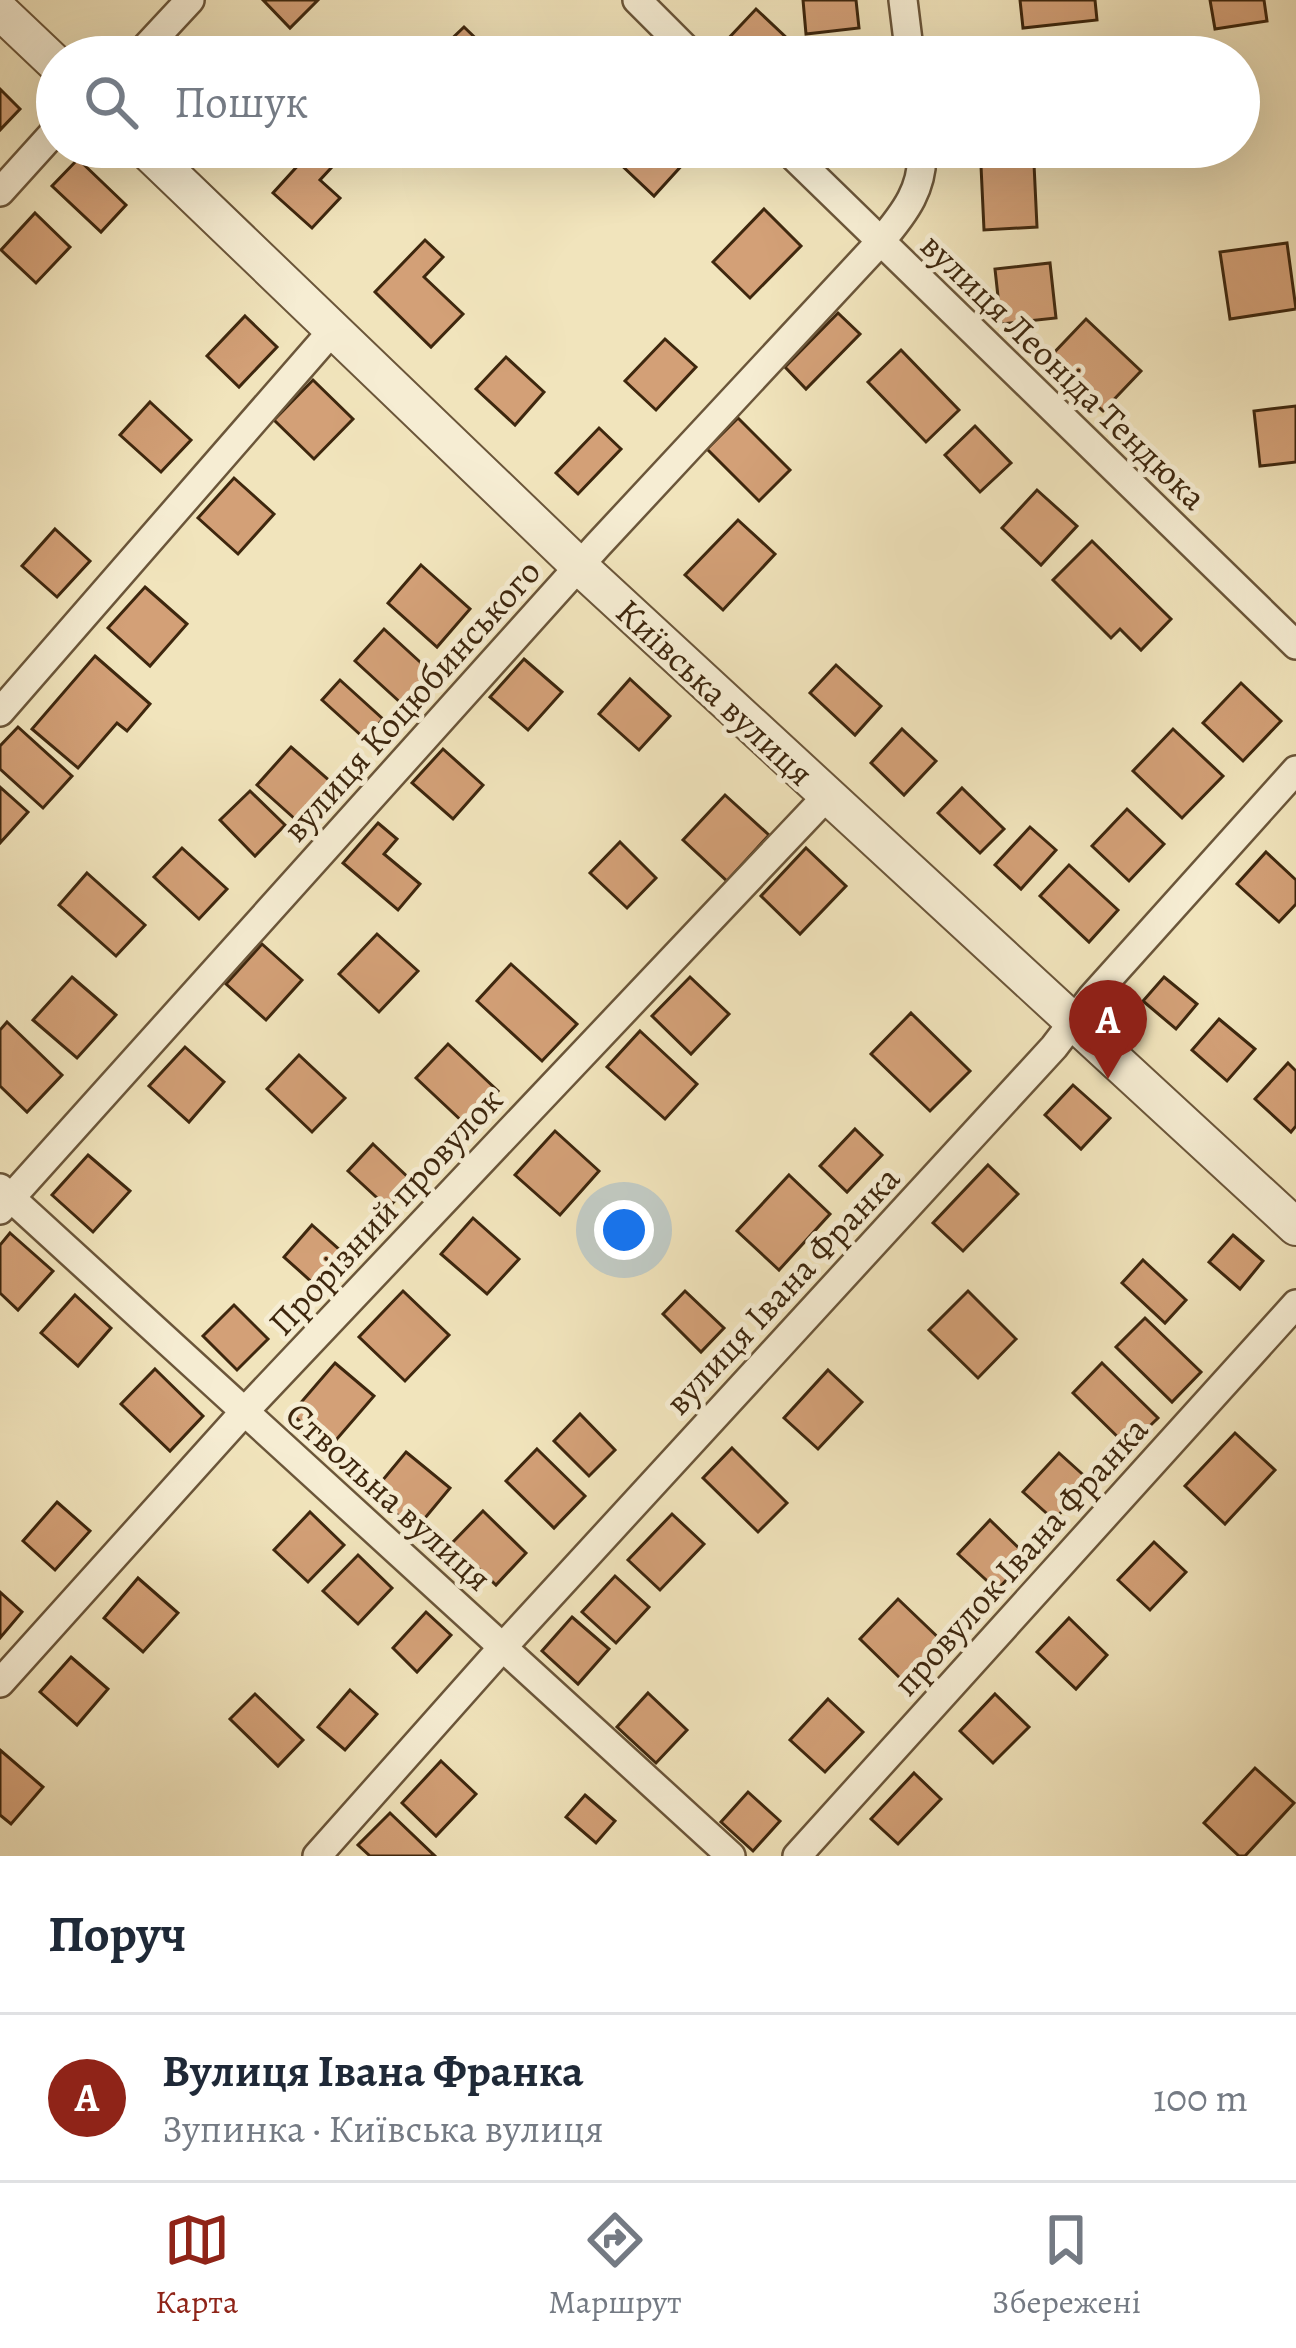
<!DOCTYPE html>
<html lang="uk">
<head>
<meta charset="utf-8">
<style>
	body { margin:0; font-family:Alegreya,serif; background:#f2f2f3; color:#1f2937 }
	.you { position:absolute; left:624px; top:1230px; width:42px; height:42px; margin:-30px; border:9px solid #fff; border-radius:50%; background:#1a73e8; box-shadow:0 0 0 18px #1a73e833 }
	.badge { display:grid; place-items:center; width:78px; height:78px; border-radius:50%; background:#8f2418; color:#fff; font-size:39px; font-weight:700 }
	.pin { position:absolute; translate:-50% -99px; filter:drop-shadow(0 3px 6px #0008) }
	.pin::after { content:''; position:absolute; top:63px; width:42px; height:36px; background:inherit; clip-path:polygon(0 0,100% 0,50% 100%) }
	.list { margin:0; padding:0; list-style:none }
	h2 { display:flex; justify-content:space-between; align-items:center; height:156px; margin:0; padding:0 48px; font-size:51px }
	h2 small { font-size:39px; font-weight:400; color:#747a83 }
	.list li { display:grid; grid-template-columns:78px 1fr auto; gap:36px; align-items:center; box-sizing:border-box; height:168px; padding:0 48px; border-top:3px solid #e0e1e3 }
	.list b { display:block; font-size:45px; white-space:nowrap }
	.list p { margin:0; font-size:39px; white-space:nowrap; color:#747a83 }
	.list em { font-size:39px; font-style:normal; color:#747a83 }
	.icon { flex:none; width:66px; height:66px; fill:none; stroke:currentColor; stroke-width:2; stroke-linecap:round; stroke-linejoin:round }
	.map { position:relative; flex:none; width:1296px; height:1856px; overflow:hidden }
	.search { position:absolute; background:#fff; box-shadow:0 12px 48px #0002; left:36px; right:36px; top:36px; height:132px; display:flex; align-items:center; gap:30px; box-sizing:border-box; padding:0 42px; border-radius:66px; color:#747a83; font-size:45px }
	.sheet { height:324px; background:#fff }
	nav { display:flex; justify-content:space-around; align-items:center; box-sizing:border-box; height:168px; border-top:3px solid #e0e1e3; background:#fff; font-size:33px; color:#747a83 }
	nav a { display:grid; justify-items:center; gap:6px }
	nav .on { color:#8f2418 }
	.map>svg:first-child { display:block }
	.building { fill:#d3a077; stroke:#3e270e; stroke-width:3 }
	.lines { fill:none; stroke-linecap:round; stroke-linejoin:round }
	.minor-casing { stroke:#6b563a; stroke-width:32 }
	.tertiary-casing { stroke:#6b563a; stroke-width:40 }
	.minor { stroke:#f6edd3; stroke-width:27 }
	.tertiary { stroke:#f6edd3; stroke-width:36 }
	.labels { text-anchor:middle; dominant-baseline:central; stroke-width:10; stroke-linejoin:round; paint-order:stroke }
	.street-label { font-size:36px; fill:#3e270e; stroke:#f6edd3 }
</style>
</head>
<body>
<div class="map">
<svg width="1296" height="1856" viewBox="0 0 1296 1856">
	<rect width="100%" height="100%" fill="#f1e4bc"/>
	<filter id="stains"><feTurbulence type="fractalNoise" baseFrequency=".00167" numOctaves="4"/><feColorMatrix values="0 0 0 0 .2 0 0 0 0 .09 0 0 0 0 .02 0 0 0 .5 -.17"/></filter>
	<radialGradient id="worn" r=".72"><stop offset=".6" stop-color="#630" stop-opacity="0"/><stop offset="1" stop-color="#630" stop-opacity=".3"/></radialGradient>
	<g class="building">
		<path d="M263,0H318L290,28Z"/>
		<path d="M803,0H856L859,28L806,34Z"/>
		<path d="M1020,0H1095L1097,20L1023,28Z"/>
		<path d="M1210,0H1264L1267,21L1215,29Z"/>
		<path d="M756,9L790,41L775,57H743L726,41Z"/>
		<path d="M464,27L491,53L487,57H442L438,52Z"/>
		<path d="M0,89L20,109L0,130Z"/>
		<path d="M630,147H689L694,152L654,196L617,161Z"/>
		<path d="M312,150L331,168L320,180L340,198L312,228L273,193Z"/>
		<path d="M78,159L126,205L101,232L52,186Z"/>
		<path d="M1034,164L1037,227L984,230L981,166Z"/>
		<path d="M764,209L801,246L750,298L713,262Z"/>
		<path d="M35,213L70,247L36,283L1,250Z"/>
		<path d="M425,240L443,257L424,277L463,314L431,347L375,292Z"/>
		<path d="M1287,243L1296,309L1230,319L1220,252Z"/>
		<path d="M1050,263L1056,318L1001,324L995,269Z"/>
		<path d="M838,313L860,334L806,389L785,367Z"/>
		<path d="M245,316L277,347L239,387L207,356Z"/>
		<path d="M1086,319L1141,371L1103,411L1048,359Z"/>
		<path d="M665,339L696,367L656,410L625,381Z"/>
		<path d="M901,350L959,410L926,442L868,382Z"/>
		<path d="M506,357L544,392L515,425L476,389Z"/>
		<path d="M313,380L353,419L314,459L274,420Z"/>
		<path d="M150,402L191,440L161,472L120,435Z"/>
		<path d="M1296,406V462L1260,466L1254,411Z"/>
		<path d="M738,418L790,470L759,501L707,449Z"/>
		<path d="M975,426L1011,463L980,492L945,455Z"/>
		<path d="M599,428L621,449L578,494L556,473Z"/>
		<path d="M234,478L274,514L238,554L198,518Z"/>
		<path d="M1037,490L1077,526L1041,565L1002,528Z"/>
		<path d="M738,520L775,554L723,610L685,575Z"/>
		<path d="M55,529L90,561L57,597L22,566Z"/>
		<path d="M1092,541L1171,619L1141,650L1120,629L1111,638L1053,580Z"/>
		<path d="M421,565L470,609L437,647L388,603Z"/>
		<path d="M145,587L187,624L150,666L108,628Z"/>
		<path d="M384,629L431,672L402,704L355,661Z"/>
		<path d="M95,656L150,704L127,731L117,723L78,768L32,729Z"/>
		<path d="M524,659L562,692L528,730L490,697Z"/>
		<path d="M836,665L881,706L855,735L810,693Z"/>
		<path d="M630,679L670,716L639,750L599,714Z"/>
		<path d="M340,680L383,719L365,739L322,700Z"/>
		<path d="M1241,683L1281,721L1243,761L1203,723Z"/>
		<path d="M18,727L72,776L43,808L0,769V746Z"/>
		<path d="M902,729L936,761L904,795L871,763Z"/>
		<path d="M1173,729L1223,776L1182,818L1133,771Z"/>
		<path d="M291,747L330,781L295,819L257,785Z"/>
		<path d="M443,749L483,785L453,819L412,783Z"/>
		<path d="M0,787L28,812L0,843Z"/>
		<path d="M962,788L1004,829L980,853L938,813Z"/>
		<path d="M250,791L285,825L255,856L220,820Z"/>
		<path d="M725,795L769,835L727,881L683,840Z"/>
		<path d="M1127,809L1164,844L1129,881L1092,846Z"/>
		<path d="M378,823L397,839L384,854L420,884L398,910L343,863Z"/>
		<path d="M1030,827L1056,850L1021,889L995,865Z"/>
		<path d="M620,842L656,878L627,908L590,873Z"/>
		<path d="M182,848L227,889L199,919L154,877Z"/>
		<path d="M806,848L846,886L800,934L761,896Z"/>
		<path d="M1266,852L1296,880V904L1279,922L1237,884Z"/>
		<path d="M1069,865L1118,910L1089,942L1040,896Z"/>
		<path d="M87,873L145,925L116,956L59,905Z"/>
		<path d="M377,934L418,971L379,1012L339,974Z"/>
		<path d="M262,944L302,980L266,1020L226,984Z"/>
		<path d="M511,964L577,1024L542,1061L477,1001Z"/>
		<path d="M72,977L116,1015L77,1058L33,1020Z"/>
		<path d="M690,977L729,1014L691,1054L652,1016Z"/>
		<path d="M1164,977L1197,1004L1176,1029L1143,1001Z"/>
		<path d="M911,1013L970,1071L930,1111L871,1054Z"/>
		<path d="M1219,1019L1255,1049L1227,1081L1192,1050Z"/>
		<path d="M7,1022L62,1075L27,1112L0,1086V1030Z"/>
		<path d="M640,1031L697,1084L665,1119L607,1067Z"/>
		<path d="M448,1044L498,1091L466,1125L416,1078Z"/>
		<path d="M185,1047L224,1082L189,1122L149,1086Z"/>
		<path d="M299,1055L345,1098L312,1132L267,1089Z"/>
		<path d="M1288,1063L1296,1071V1126L1291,1132L1255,1099Z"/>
		<path d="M1073,1085L1110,1118L1081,1149L1045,1115Z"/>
		<path d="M855,1129L882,1155L847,1192L820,1166Z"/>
		<path d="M555,1131L599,1171L560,1215L515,1175Z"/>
		<path d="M373,1144L413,1182L388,1208L348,1171Z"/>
		<path d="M88,1155L130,1191L93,1232L52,1195Z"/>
		<path d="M988,1165L1018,1194L963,1251L933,1223Z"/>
		<path d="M789,1175L830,1214L779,1270L737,1231Z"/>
		<path d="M473,1218L519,1259L487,1294L441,1254Z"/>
		<path d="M312,1225L342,1252L314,1284L284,1257Z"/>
		<path d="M10,1233L53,1271L18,1310L0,1293V1245Z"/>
		<path d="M1233,1235L1263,1261L1240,1289L1209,1262Z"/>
		<path d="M1143,1260L1186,1300L1165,1323L1122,1283Z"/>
		<path d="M403,1291L449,1335L405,1381L359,1337Z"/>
		<path d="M685,1291L724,1328L701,1352L663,1314Z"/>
		<path d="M968,1291L1016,1339L978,1378L929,1330Z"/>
		<path d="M75,1295L111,1328L78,1366L41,1333Z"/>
		<path d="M234,1305L268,1339L237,1370L203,1336Z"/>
		<path d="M1145,1318L1201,1372L1172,1402L1116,1347Z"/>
		<path d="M335,1363L374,1396L330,1447L291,1414Z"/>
		<path d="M1102,1363L1158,1418L1128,1447L1073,1393Z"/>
		<path d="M155,1369L203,1416L170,1451L121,1404Z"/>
		<path d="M828,1370L862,1402L818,1449L784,1418Z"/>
		<path d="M580,1414L615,1450L589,1476L554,1441Z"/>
		<path d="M1235,1433L1275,1470L1225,1524L1185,1486Z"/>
		<path d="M732,1448L787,1503L758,1532L703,1478Z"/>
		<path d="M537,1449L585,1496L554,1528L506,1481Z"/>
		<path d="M406,1452L450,1488L415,1530L372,1493Z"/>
		<path d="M1059,1453L1090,1481L1054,1520L1023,1492Z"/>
		<path d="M57,1502L90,1531L55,1570L23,1541Z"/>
		<path d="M483,1511L526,1553L496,1585L452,1543Z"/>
		<path d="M310,1512L344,1545L308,1582L274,1550Z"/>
		<path d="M672,1514L704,1544L660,1590L628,1560Z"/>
		<path d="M990,1520L1028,1557L997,1590L958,1554Z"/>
		<path d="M1154,1542L1186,1572L1150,1610L1118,1580Z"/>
		<path d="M358,1555L392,1588L358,1624L323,1591Z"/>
		<path d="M615,1576L649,1607L616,1643L582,1612Z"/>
		<path d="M138,1578L178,1613L143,1652L104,1618Z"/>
		<path d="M0,1592L22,1612L0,1638Z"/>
		<path d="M898,1599L945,1644L906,1684L860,1639Z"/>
		<path d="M426,1612L451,1635L417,1672L393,1648Z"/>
		<path d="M572,1617L609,1649L578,1684L542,1651Z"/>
		<path d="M1069,1618L1107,1655L1076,1689L1037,1652Z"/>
		<path d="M71,1657L108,1689L77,1725L40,1692Z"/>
		<path d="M350,1690L377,1714L345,1750L318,1727Z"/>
		<path d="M648,1693L687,1730L656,1763L617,1727Z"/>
		<path d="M255,1694L303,1740L278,1766L230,1719Z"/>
		<path d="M995,1694L1029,1727L993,1763L960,1731Z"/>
		<path d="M828,1699L863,1732L825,1772L790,1740Z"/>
		<path d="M0,1750L43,1787L11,1824L0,1815Z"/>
		<path d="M441,1761L476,1794L436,1836L402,1803Z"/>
		<path d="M1255,1768L1294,1803L1245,1856H1239L1204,1823Z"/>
		<path d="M914,1773L941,1799L898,1844L871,1819Z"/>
		<path d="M748,1792L780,1821L753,1851L721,1822Z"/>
		<path d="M585,1795L615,1821L596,1843L566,1817Z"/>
		<path d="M390,1813L435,1856H370L358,1845Z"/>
	</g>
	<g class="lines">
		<defs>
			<g id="minor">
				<path d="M637,0L694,57"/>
				<path d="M903,0L910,57"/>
				<path d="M137,57L190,0"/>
				<path d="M784,147L1296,645"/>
				<path d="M0,192L57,129"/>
				<path d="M0,712L332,331"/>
				<path d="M0,1188L731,1856"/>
				<path d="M0,1210L598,545L880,242C904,214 926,186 921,147"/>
				<path d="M0,1683L244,1412L828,795"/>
				<path d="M317,1856L502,1648L1054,1047L1092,997L1296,770"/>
				<path d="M797,1856L1296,1304"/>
			</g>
			<g id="tertiary">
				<path d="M0,11L57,65"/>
				<path d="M143,147L580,567L1296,1227"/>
			</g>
		</defs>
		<use href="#minor" class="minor-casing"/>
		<use href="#tertiary" class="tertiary-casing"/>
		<use href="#minor" class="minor"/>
		<use href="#tertiary" class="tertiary"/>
	</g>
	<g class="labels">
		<g class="street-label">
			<text transform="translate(1064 371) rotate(44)">вулиця Леоніда Тендюка</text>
			<text transform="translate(715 692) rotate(43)">Київська вулиця</text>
			<text transform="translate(411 700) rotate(-48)">вулиця Коцюбинського</text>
			<text transform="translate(385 1211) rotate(-47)">Прорізний провулок</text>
			<text transform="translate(782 1290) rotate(-47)">вулиця Івана Франка</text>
			<text transform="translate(389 1496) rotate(42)">Ствольна вулиця</text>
			<text transform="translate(1020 1556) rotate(-48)">провулок Івана Франка</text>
		</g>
	</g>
	<rect width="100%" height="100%" filter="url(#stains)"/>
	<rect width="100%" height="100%" fill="url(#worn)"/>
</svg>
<div class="you"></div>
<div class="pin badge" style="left:1108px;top:1079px">A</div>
<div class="search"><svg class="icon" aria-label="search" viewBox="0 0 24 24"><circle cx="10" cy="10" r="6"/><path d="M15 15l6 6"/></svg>Пошук</div>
</div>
<section class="sheet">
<h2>Поруч<small></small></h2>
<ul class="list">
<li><span class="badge">A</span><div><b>Вулиця Івана Франка</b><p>Зупинка · Київська вулиця</p></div><em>100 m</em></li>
</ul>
</section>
<nav>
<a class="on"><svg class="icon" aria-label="map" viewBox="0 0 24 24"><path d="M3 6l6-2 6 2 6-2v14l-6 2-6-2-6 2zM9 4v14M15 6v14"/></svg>Карта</a>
<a><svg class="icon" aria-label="directions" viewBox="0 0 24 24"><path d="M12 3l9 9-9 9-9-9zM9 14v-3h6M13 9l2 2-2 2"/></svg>Маршрут</a>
<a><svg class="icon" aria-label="saved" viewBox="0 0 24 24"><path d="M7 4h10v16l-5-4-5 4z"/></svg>Збережені</a>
</nav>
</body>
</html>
